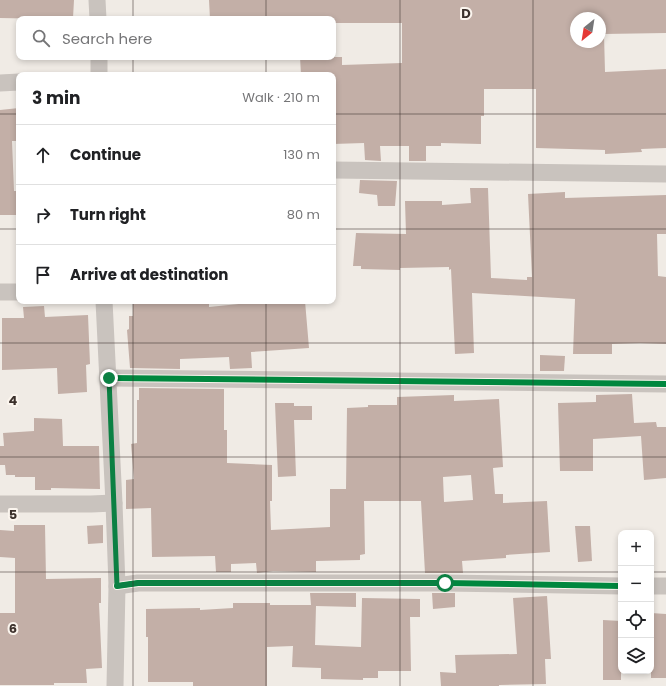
<!DOCTYPE html>
<html lang="en">
<head>
<meta charset="utf-8">
<style>
	body { margin:0; font-family:Poppins,sans-serif; background:#f2f2f2; color:#202124 }
	.controls { position:absolute; right:12px; bottom:12px; display:grid; overflow:hidden; border-radius:8px; box-shadow:0 2px 6px #0003 }
	.controls button { width:36px; height:36px; display:grid; place-items:center; padding:0; border:0; border-bottom:1px solid #e0e0e0; background:#fff; color:#202124; font:20px sans-serif }
	.compass { position:absolute; left:570px; top:12px; width:36px; height:36px; border-radius:50%; background:#fff; box-shadow:0 2px 6px #0003; rotate:210deg }
	.stop { position:absolute; width:12px; height:12px; margin:-9px; border:3px solid #0b8043; border-radius:50%; background:#fff }
	.stop.end { background:#0b8043; border-color:#fff; box-shadow:0 1px 4px #0008 }
	.list { margin:0; padding:0; list-style:none }
	h2 { display:flex; justify-content:space-between; align-items:center; height:52px; margin:0; padding:0 16px; font-size:17px }
	h2 small { font-size:13px; font-weight:400; color:#757577 }
	.list li { display:grid; grid-template-columns:26px 1fr auto; gap:12px; align-items:center; box-sizing:border-box; height:60px; padding:0 16px; border-top:1px solid #e0e0e0 }
	.list b { display:block; font-size:15px; white-space:nowrap }
	.list em { font-size:13px; font-style:normal; color:#757577 }
	.icon { flex:none; width:22px; height:22px; fill:none; stroke:currentColor; stroke-width:2; stroke-linecap:round; stroke-linejoin:round }
	.map { position:relative; flex:none; width:666px; height:686px; overflow:hidden }
	.search { position:absolute; background:#fff; box-shadow:0 2px 6px #0003; left:16px; top:16px; width:320px; height:44px; display:flex; align-items:center; gap:10px; box-sizing:border-box; padding:0 14px; border-radius:8px; color:#757577; font-size:15px }
	.panel { position:absolute; background:#fff; box-shadow:0 2px 6px #0003; left:16px; top:72px; width:320px; height:232px; border-radius:8px }
	.map>svg:first-child { display:block }
	.building { fill:#c3afa7; fill-rule:evenodd }
	.lines { fill:none; stroke-linecap:round; stroke-linejoin:round }
	.street { stroke:#c9c3be; stroke-width:17 }
	.cycleway-casing { stroke:#fbf5ee; stroke-width:8 }
	.cycleway { stroke:#00873e; stroke-width:6 }
	.route { stroke:#0b8043; stroke-width:5 }
	.grid { fill:none; stroke:#3b302b; stroke-width:1; stroke-opacity:0.55 }
	.grid-label { font-size:13px; text-anchor:middle; font-weight:bold; fill:#3b302b; stroke:#fbf5ee; stroke-width:4; stroke-linejoin:round; paint-order:stroke }
</style>
</head>
<body>
<div class="map">
<svg width="666" height="686" viewBox="0 0 666 686">
	<rect width="100%" height="100%" fill="#f0ebe5"/>
	<g class="building">
		<path d="M0,0H74L73,18L53,17V19L0,18Z"/>
		<path d="M209,0H666V33L604,34L605,72L666,69V148L641,149L642,152L605,154V150L536,148V89H484V116H481V144L441,143V146H426V161H409V146H380L381,161L365,160L364,143L333,144V75H301L300,57H342V65L402,63V23H333V19H210ZM576,18H600V42H576Z"/>
		<path d="M19,108V141H12L14,191H19V215H0V110Z"/>
		<path d="M360,180L397,181L395,206H378L377,195L359,193Z"/>
		<path d="M470,188H488L491,278L527,280V277H532L528,194L565,192V198L666,195V234H657L658,276L666,277V344L640,343L612,344V354H573L575,299L472,293L474,353L455,354L451,269L449,270V267L400,268V270L361,269V266H353L356,233L406,234L405,201H442V205L471,203Z"/>
		<path d="M133,301H209V307L269,301H305L309,348L251,352L252,368L230,369L229,357L180,359V369L130,368L127,330L129,329V316H133Z"/>
		<path d="M44,306L45,317L88,315L90,364L86,365L87,392L58,394L57,368L2,370V318H24L23,307Z"/>
		<path d="M540,355L565,356L564,371H540Z"/>
		<path d="M139,388L224,389V430H227V463L272,465V501H270L271,530L330,527V489H346L347,408L368,407V405H397V397L454,395V401L499,399L503,467L493,468L495,494H503V503L547,501L550,552L506,555V558L462,561L463,573H425L421,501H364L365,554L360,555V560L316,561V572L273,571L257,573L256,563L231,564V572H216L215,556L152,557L151,508L126,509V480L134,479L131,444L137,443V400H139ZM471,475L473,500L444,502L443,477Z"/>
		<path d="M632,394L634,423L656,422L657,427H666V478L644,480L641,436L593,439V471H560L558,403L596,402V395Z"/>
		<path d="M275,403H294V406H312V420H294L296,476L278,477Z"/>
		<path d="M34,418L62,419L63,446H99L100,489L51,488V490H35V477H15V475H6L5,465H0V446H4L3,433L34,431Z"/>
		<path d="M14,525H45L46,579L101,578V603H99L102,668L86,669L87,683H54V685H0V613H15V558L0,557V530L14,531Z"/>
		<path d="M103,525V543L88,544L87,526Z"/>
		<path d="M575,526H590L592,561L578,562Z"/>
		<path d="M310,593H356V607L316,606L315,645L361,647L362,598L420,599V617H410L411,671H378V678H363V680L321,679V668L292,667L293,646L267,647V686H193V682H148V637H146V609L200,608V610L233,608V603H270V605H311Z"/>
		<path d="M432,593H455V607L433,609Z"/>
		<path d="M547,596L551,659H545L546,684L499,685V686H441L440,672L456,673L455,655L517,654L513,598Z"/>
		<path d="M651,613L666,614V678H651Z"/>
		<path d="M603,620L621,621V680H603Z"/>
	</g>
	<g class="lines">
		<g class="street">
			<path d="M97,0L98,19"/>
			<path d="M99,57V75"/>
			<path d="M0,83L19,82"/>
			<path d="M333,170L666,174"/>
			<path d="M0,292H19"/>
			<path d="M104,301L114,503L117,586L115,686"/>
			<path d="M109,378L666,384"/>
			<path d="M0,504H91L114,503"/>
			<path d="M117,586L138,583H445L621,586"/>
			<path d="M651,586H666"/>
		</g>
		<defs>
			<g id="cycleway">
				<path d="M109,378L666,384"/>
				<path d="M117,586L138,583H445L621,586"/>
			</g>
		</defs>
		<use href="#cycleway" class="cycleway-casing"/>
		<use href="#cycleway" class="cycleway"/>
	</g>
	<g class="lines">
		<path class="route" d="M109,378L117,586L138,583H445"/>
	</g>
	<path class="grid" d="M133,0V19M266,0V19M400,0V686M533,0V686M133,57V75M266,57V75M0,114H19M333,114H666M0,229H19M333,229H666M133,301V686M266,301V686M0,343H666M0,457H666M0,572H621M651,572H666"/>
	<g class="grid-label">
		<text x="466" y="18">D</text>
		<text x="13" y="405">4</text>
		<text x="13" y="519">5</text>
		<text x="13" y="633">6</text>
	</g>
</svg>
<div class="controls">
<button>+</button>
<button>−</button>
<button><svg class="icon" aria-label="locate" viewBox="0 0 24 24"><circle cx="12" cy="12" r="6"/><path d="M12 2v4M12 18v4M2 12h4M18 12h4"/></svg></button>
<button><svg class="icon" aria-label="layers" viewBox="0 0 24 24"><path d="M12 4l9 5-9 5-9-5zM3 14l9 5 9-5"/></svg></button>
</div>
<svg class="compass" viewBox="-18 -18 36 36"><path d="M0-13l5 13h-10z" fill="#e53935"/><path d="M0 13l5-13h-10z" fill="#757577"/></svg>
<div class="stop" style="left:445px;top:583px"></div>
<div class="stop end" style="left:109px;top:378px"></div>
<div class="search"><svg class="icon" aria-label="search" viewBox="0 0 24 24"><circle cx="10" cy="10" r="6"/><path d="M15 15l6 6"/></svg>Search here</div>
<section class="panel">
<h2>3 min<small>Walk · 210 m</small></h2>
<ul class="list">
<li><svg class="icon" aria-label="ahead" viewBox="0 0 24 24"><path d="M12 20V5M6 11l6-6 6 6"/></svg><div><b>Continue</b></div><em>130 m</em></li>
<li><svg class="icon" aria-label="right" viewBox="0 0 24 24"><path d="M7 20v-9h11M14 6l5 5-5 5"/></svg><div><b>Turn right</b></div><em>80 m</em></li>
<li><svg class="icon" aria-label="arrive" viewBox="0 0 24 24"><path d="M6 21V4h12l-3 4 3 4H6"/></svg><div><b>Arrive at destination</b></div></li>
</ul>
</section>
</div>
</body>
</html>
